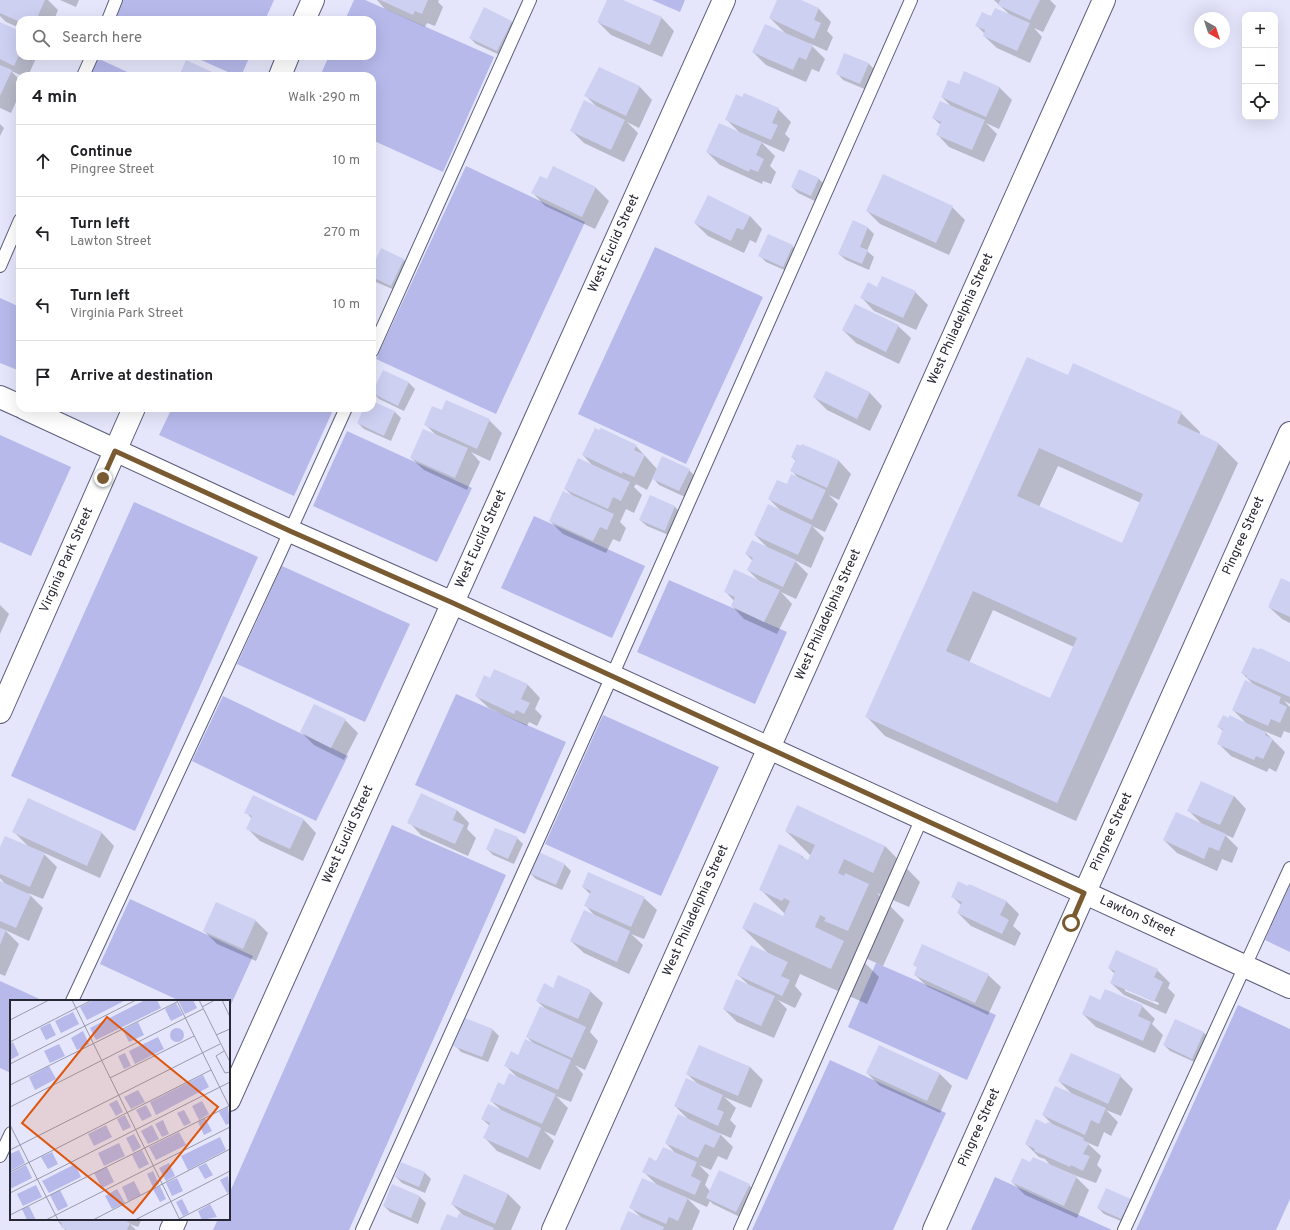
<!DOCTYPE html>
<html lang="en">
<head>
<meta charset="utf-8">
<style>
	body { margin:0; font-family:Overpass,sans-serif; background:#f6f6f6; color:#202124 }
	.controls { position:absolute; right:12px; top:12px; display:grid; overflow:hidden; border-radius:8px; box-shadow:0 4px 16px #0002 }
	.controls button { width:36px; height:36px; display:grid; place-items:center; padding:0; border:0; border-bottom:1px solid #e0e0e0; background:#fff; color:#202124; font:20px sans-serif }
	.compass { position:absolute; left:1194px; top:12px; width:36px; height:36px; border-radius:50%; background:#fff; box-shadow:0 4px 16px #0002; rotate:141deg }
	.stop { position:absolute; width:12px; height:12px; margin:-9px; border:3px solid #7a5a30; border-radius:50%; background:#fff }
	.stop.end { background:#7a5a30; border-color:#fff; box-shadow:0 1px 4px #0008 }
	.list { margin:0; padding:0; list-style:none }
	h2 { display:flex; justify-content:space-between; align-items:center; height:52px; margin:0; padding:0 16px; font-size:17px }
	h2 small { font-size:13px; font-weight:400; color:#757577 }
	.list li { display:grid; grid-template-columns:26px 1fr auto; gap:12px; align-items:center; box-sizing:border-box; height:72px; padding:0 16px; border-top:1px solid #e0e0e0 }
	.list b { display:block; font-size:15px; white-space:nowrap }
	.list p { margin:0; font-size:13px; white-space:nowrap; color:#757577 }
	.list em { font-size:13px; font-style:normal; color:#757577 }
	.icon { flex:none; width:22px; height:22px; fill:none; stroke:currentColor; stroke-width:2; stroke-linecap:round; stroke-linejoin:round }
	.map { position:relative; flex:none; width:1290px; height:1230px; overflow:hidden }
	.search { position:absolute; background:#fff; box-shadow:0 4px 16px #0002; left:16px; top:16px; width:360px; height:44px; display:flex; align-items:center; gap:10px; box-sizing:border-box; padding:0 14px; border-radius:12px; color:#757577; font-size:15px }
	.panel { position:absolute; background:#fff; box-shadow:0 4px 16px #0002; left:16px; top:72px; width:360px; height:340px; border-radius:12px }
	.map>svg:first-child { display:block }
	.green { fill:#b6b9ea }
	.shadow { fill:#0003; fill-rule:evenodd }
	.building { fill:#ced0f2; fill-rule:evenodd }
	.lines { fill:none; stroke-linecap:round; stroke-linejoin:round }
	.lane-casing { stroke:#5c5e7b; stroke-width:14 }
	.street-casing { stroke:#5c5e7b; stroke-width:24 }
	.lane { stroke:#fff; stroke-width:12 }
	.street { stroke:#fff; stroke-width:22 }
	.route { stroke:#7a5a30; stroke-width:5 }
	.labels { text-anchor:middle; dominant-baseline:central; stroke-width:3.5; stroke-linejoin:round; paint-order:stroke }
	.street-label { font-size:13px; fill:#282835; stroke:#fff }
	.inset-road { fill:none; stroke:#999aac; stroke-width:1 }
	.view { fill:#de570e; fill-opacity:0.15; stroke:#de570e; stroke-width:2 }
	.inset-edge { fill:none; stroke:#282835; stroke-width:2 }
</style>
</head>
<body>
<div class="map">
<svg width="1290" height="1230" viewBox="0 0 1290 1230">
	<rect width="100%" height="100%" fill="#e5e6fb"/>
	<g class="green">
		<path d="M122,0H274L265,20H113Z"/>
		<path d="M354,0H365L494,57L443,172L372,140V76H320L329,56H372V20H345Z"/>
		<path d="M652,0H685L680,12Z"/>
		<path d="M192,56H250L241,76H237Z"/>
		<path d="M97,58L136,76H88Z"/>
		<path d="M466,166L585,222L496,414L376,359Z"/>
		<path d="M655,247L763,297L686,464L578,414Z"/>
		<path d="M0,298L20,307V371L0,363Z"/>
		<path d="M172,408H334L294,496L159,435Z"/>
		<path d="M347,431L472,488L437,562L313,506Z"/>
		<path d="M0,435L71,467L31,556L0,542Z"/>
		<path d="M134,502L258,557L135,831L11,776Z"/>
		<path d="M534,516L645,566L612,638L501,588Z"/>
		<path d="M282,566L410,624L365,722L237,664Z"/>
		<path d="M669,580L787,632L755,704L637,652Z"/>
		<path d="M456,694L566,742L525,834L415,785Z"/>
		<path d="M223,696L348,756L316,821L192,761Z"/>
		<path d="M603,715L719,767L661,896L545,844Z"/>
		<path d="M392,825L506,875L349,1230H213L218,1219H229V1194Z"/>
		<path d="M1290,885V952L1265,940Z"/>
		<path d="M130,899L253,956L229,1009V1001H180L100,964Z"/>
		<path d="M876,963L996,1015L967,1080L848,1027Z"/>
		<path d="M0,981L44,1001H11V1073L0,1068Z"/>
		<path d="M1238,1005L1290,1029V1199L1276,1230H1136Z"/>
		<path d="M830,1060L946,1113L893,1230H752Z"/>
		<path d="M995,1177L1112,1230H971Z"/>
	</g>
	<g class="shadow">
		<path d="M0,0H48L58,10L54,20H20V28L6,22L0,16Z"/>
		<path d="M60,0H79L76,7Z"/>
		<path d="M377,0H439L438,2L443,7L435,26L427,23L425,27L385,9Z"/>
		<path d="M608,0H620L662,18L674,31L662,57L611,35L598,22Z"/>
		<path d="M778,0H798L819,9L831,22L827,31L833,37L827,51L809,43L825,59L819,72L812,69L806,82L766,65L753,52L786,34L770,18Z"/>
		<path d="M994,0H1050L1056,6L1043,32L1034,28L1042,37L1030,63L997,48L984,36L985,34L976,25L992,17L1009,14Z"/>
		<path d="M511,21L518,28L504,57L476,44L470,38Z"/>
		<path d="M0,23L20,33V56H37L28,76H23L11,71L20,80V93L11,113L0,108Z"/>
		<path d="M845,54L869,64L875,70L867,90L843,80L837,73Z"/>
		<path d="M599,68L640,87L652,100L639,128L627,122L638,133L624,162L584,143L571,130L597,107L586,96Z"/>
		<path d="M960,86L999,87L1012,100L999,129L986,123L997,134L984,162L949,147L937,134L941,125L933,118L952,107L942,97Z"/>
		<path d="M778,109L791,122L785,134L790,139L784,152L761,142L775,156L770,166L776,172L771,184L763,181L762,184L720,165L707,152L740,133L726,119Z"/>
		<path d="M0,124L4,128L0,136Z"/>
		<path d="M554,167L596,188L609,201L595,229L545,206L533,193L548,180Z"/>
		<path d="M799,171L819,179L825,185L817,202L798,193L792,187Z"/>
		<path d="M952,207L965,220L949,255L880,224L867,211Z"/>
		<path d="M750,216L762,229L756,243L750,240L744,253L708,236L695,223Z"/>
		<path d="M853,222L868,228L874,234L867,251L874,257L869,270L846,260L839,254Z"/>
		<path d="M792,246L798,252L789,272L766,262L760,256Z"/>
		<path d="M403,259L410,266L397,291L376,282L372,278V271Z"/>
		<path d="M878,288L915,292L928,305L916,330L874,311L862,298Z"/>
		<path d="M898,326L911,338L899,364L856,343L843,330Z"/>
		<path d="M383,371L409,383L415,389L404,411L379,399L373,393Z"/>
		<path d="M826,372L870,393L882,406L870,431L827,410L814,397Z"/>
		<path d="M1068,376L1181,413L1200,432L1199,435L1219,444L1238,463L1076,821L885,736L866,716ZM1058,466L1141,503L1122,544L1039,507ZM993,610L1074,647L1051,699L969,663Z"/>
		<path d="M372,402L395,412L401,418L391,441L364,429L358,423L365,408H372Z"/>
		<path d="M442,411L489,420L502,433L490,461L471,452L480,462L467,490L424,470L411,458L437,436L425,424Z"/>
		<path d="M802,445L839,461L851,474L839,500L829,495L838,504L825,532L812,526L824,538L811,568L794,560L808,574L796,599L781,592L792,604L777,634L744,619L732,606L734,601L725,591L760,582L748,570L753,561L746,554L768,548L755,535L781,511L769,499L787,486L799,479L792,471L796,461L792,457Z"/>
		<path d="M636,446L657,469L689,470L695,476L685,497L659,485L653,478L647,490L636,484L634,487L642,495L634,513L626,509L620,522L626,528L620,542L613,539L606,553L563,534L550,521L574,497L565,489L593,466L583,455Z"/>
		<path d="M650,497L675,507L681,513L671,536L647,526L640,520Z"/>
		<path d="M1290,583V623L1282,619L1269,607Z"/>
		<path d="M0,605L9,614L0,634Z"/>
		<path d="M1290,663V704L1284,701L1290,707V733L1284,731L1281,738L1264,731L1285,752L1276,772L1269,768L1267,772L1231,756L1218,743L1223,731L1218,726L1247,724L1233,710L1255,686L1242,673Z"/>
		<path d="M495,671L528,685L540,698L535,709L542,716L537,726L529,722L527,726L489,708L476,696L490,680Z"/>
		<path d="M345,720L358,733L344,760L314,745L301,732Z"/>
		<path d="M1234,796L1246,809L1233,838L1224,834L1238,848L1232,863L1222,859L1217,871L1177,853L1164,840L1202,824L1188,810Z"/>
		<path d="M29,799L102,833L114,846L100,878L42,852L57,867L43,899L28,893L43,908L29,941L5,930L19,944L5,976L0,974V882L6,885L0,878V849L30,848L14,832Z"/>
		<path d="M457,810L469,823L467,829L476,838L468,856L421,835L409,822Z"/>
		<path d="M246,812L304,820L316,833L303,861L260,841L247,828L252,819Z"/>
		<path d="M786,831L885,846L920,882L909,907L877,893L904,920L883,966L861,956L856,951L855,953L879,977L867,1004L800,974L795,986L802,994L795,1008L778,1000L787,1009L774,1038L737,1022L724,1009L750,986L738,975L768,953L743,928L784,917L785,914L760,889L780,846L802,856L808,862L811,856Z"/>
		<path d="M517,838L523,844L514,864L493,855L487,849Z"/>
		<path d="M539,853L565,865L571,871L562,890L536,879L530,873Z"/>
		<path d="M583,887L644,898L657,910L644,939L631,934L643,945L629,974L584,953L571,941L596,917L586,906L591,895Z"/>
		<path d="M952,896L1006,901L1019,914L1013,926L1021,933L1015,946L971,926L958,913L962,906Z"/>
		<path d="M255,920L268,933L256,961L217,944L204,931Z"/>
		<path d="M914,965L988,975L1001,987L988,1015L928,987L915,975L918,968Z"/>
		<path d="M1109,968L1157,970L1170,983L1168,988L1175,995L1166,1014L1124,995L1111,983L1115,974ZM1125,988L1159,1003L1158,1005L1125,991Z"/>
		<path d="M554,989L590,991L603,1003L590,1032L598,1041L585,1070L575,1065L583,1074L571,1102L556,1096L568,1108L555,1136L544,1131L554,1141L540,1170L497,1151L485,1138L490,1126L482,1119L501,1110L491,1101L505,1086L518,1078L506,1066L535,1045L527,1037L547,1010L537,1001Z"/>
		<path d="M1101,1001L1142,1006L1155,1019L1152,1024L1163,1035L1155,1053L1096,1027L1083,1014Z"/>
		<path d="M465,1019L493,1030L499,1036L488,1062L461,1052L455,1045Z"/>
		<path d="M1175,1021L1204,1033L1210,1039L1199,1064L1170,1051L1164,1045Z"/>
		<path d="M699,1046L750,1067L763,1080L751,1108L724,1097L736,1108L730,1120L736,1126L731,1138L719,1133L733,1147L727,1160L718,1156L711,1170L699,1165L709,1175L705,1185L710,1191L749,1185L755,1191L742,1218L713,1204L710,1201L707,1207L687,1198L700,1211L692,1230H621L641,1217L631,1208L657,1185L644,1172L657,1162L676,1154L666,1143L689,1120L675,1106L698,1084L687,1074Z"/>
		<path d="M867,1073H939L952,1086L940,1113L880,1086Z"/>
		<path d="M1120,1076L1133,1089L1121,1116L1106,1110L1118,1122L1111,1136L1104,1132L1098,1147L1086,1142L1101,1156L1097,1165L1102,1170L1096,1183L1074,1175L1089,1190L1077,1218L1025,1195L1012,1182L1031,1163L1051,1166L1045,1159L1039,1157L1026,1144L1047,1125H1053L1043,1115L1071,1093L1059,1081Z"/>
		<path d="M402,1163L425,1173L431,1179L425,1193L402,1183L396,1177Z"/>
		<path d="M465,1175L508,1194L521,1207L511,1230H442L458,1219L465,1217L452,1204Z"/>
		<path d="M392,1186L420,1197L426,1203L418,1224L390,1212L384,1206Z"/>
		<path d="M1130,1199L1136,1206L1128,1224L1104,1214L1098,1208Z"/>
		<path d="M56,1219H142L138,1227L130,1224L136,1230H65Z"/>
	</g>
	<g class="building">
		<path d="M0,0H45L36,20H20V22L0,13Z"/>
		<path d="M380,0H428L422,14L415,11L413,15Z"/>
		<path d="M607,0H623L662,17L650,45L597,22Z"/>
		<path d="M777,0H801L819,8L814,20L821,23L814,39L769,18Z"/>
		<path d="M1000,0H1040L1030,20L998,5Z"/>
		<path d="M484,7L512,21L497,51L469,38Z"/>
		<path d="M995,8L1030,23L1017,51L983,36L985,30L975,26L982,12L991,16Z"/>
		<path d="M0,22L20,31V53L14,66L0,59Z"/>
		<path d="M765,24L813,45L806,60L799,57L793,70L752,52Z"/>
		<path d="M844,53L869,63L860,84L836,74Z"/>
		<path d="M186,60L221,76H179Z"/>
		<path d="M0,65L12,70L0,96Z"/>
		<path d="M599,67L640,86L626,116L584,96Z"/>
		<path d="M964,71L1000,87L986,117L941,97L948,80L959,84Z"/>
		<path d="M744,93L779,108L772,123L778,125L771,140L725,120L736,94L742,97Z"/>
		<path d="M584,100L625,120L611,150L570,131Z"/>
		<path d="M940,101L985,120L972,150L936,135L941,122L932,118Z"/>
		<path d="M719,123L762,142L756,155L764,159L758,172L750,169L749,172L706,152Z"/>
		<path d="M553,166L596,187L582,217L531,193L540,176L547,179Z"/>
		<path d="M799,169L819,178L811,196L791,187Z"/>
		<path d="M883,174L953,206L936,243L866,211Z"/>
		<path d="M708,195L750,216L743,230L737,228L731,241L694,223Z"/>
		<path d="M853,220L868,227L860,247L868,250L862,264L838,254Z"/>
		<path d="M768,234L793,245L783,267L758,256Z"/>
		<path d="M381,248L404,259L391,286L372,277V268Z"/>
		<path d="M882,276L916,291L903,318L860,298L868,282L877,287Z"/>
		<path d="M855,304L899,325L886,352L842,330Z"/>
		<path d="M1027,357L1068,375L1073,363L1182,412L1177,423L1219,443L1057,803L865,717ZM1039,448L1143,494L1122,543L1017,496ZM973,591L1077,638L1050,698L946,651Z"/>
		<path d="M383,370L409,382L398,406L372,393Z"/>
		<path d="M826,371L870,392L857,419L813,397Z"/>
		<path d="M446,400L490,419L477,449L424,425L432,406L442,410Z"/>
		<path d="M372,401L395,411L384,436L357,423L364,408H372Z"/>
		<path d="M595,428L599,430L601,428L637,445L634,450L645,455L634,477L623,472L622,474L582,455Z"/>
		<path d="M423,429L468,448L455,478L410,458Z"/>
		<path d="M797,444L801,446L802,444L839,460L827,488L790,471L796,459L791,457Z"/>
		<path d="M662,456L690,469L679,491L652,479Z"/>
		<path d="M578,458L630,482L621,501L613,497L608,509L564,489Z"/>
		<path d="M791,474L826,490L812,520L768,499L777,480L787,484Z"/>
		<path d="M563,491L614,514L607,530L600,527L593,541L549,521Z"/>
		<path d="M650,495L675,506L665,531L639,520Z"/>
		<path d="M768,504L812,525L798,555L754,535Z"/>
		<path d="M752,540L796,560L783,587L747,570L753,558L745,554Z"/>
		<path d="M734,569L780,590L764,622L731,606L735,597L724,592Z"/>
		<path d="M1281,578L1290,582V617L1268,607Z"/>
		<path d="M1253,647L1259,650L1260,648L1290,662V697L1247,678V676L1241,673Z"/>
		<path d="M494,669L528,684L521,699L530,703L524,714L516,710L514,714L475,696L484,675L490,678Z"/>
		<path d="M1245,680L1281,697L1279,703L1287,707L1280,723L1271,719L1268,726L1232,710Z"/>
		<path d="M314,704L346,719L331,748L300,732Z"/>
		<path d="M1223,715L1229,718V715L1266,732L1265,735L1273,739L1263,759L1256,756L1254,760L1217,744L1223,729L1217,727Z"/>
		<path d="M1201,781L1234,796L1220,825L1187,811Z"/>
		<path d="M421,793L457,810L453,820L464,825L455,844L407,823Z"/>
		<path d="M253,795L304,819L290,849L246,829L252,816L244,813Z"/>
		<path d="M28,798L102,832L87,866L12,832Z"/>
		<path d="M797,805L885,846L873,873L844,859L838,873L844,876L845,873L869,884L848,931L824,921L826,918L820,915L815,927L844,941L831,969L742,928L754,902L783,916L790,901L784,898L782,901L759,890L779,844L802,855L801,857L808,860L815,845L785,831Z"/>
		<path d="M1176,812L1226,834L1219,851L1209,847L1204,859L1163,840Z"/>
		<path d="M495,828L518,837L508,859L486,849Z"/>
		<path d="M5,836L45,853L30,887L0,874V847Z"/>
		<path d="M539,852L565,864L556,885L529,873Z"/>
		<path d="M588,872L645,897L631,927L584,906L591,891L582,887Z"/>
		<path d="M0,881L31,895L16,928L0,921Z"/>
		<path d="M958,881L968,886L969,884L1007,901L1000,915L1009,920L1002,934L957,913L962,902L951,897Z"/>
		<path d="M216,902L256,920L243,949L203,931Z"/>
		<path d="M584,910L630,931L617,962L570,941Z"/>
		<path d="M0,928L6,930L0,945Z"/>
		<path d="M922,944L989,974L975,1003L914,975L917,967L913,965Z"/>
		<path d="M751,945L788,962L781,976L790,980L782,996L737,975Z"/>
		<path d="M1116,950L1158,969L1154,977L1163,982L1154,1002L1110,983L1115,971L1108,968Z"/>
		<path d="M558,975L591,990L578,1019L536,1001L544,983L553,988Z"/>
		<path d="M736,979L775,996L761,1026L723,1009Z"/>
		<path d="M1105,989L1143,1005L1138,1016L1151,1022L1143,1041L1082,1014L1090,995L1100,1000Z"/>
		<path d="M540,1006L586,1027L572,1058L526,1037Z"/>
		<path d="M465,1018L493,1029L482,1057L453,1046Z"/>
		<path d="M1175,1019L1204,1032L1192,1059L1163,1045Z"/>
		<path d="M525,1039L571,1060L558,1090L504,1066L511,1051L518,1055Z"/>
		<path d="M699,1045L750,1067L738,1096L686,1074Z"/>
		<path d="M879,1045L940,1073L927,1101L866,1073Z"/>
		<path d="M1071,1053L1121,1075L1108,1104L1058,1081Z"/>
		<path d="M509,1073L556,1094L542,1124L490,1101L498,1082L504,1085Z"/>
		<path d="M686,1078L723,1095L717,1109L724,1112L718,1126L674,1106Z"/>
		<path d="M1055,1086L1106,1108L1099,1124L1091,1120L1085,1135L1042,1115Z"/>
		<path d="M488,1104L541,1128L528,1158L483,1138L490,1123L481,1119Z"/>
		<path d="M678,1114L721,1134L714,1148L705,1144L698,1158L665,1143Z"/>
		<path d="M1036,1119L1046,1124L1048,1122L1084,1138L1083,1140L1089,1143L1083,1154L1090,1156L1083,1171L1071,1165L1070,1167L1034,1151L1035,1149L1025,1144Z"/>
		<path d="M663,1147L697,1162L691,1176L701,1181L695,1195L642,1172L649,1157L656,1161Z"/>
		<path d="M1033,1157L1077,1176L1064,1206L1011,1182L1022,1158L1030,1162Z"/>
		<path d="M401,1162L425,1172L419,1187L395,1177Z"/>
		<path d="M719,1170L750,1184L736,1212L706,1198Z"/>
		<path d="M464,1174L508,1194L495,1224L451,1204Z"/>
		<path d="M642,1178L688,1198L678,1221L669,1217L666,1224L629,1208Z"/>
		<path d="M392,1184L420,1196L411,1218L383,1206Z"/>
		<path d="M1106,1188L1131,1199L1121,1219L1097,1208Z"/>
		<path d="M628,1211L664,1227L663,1230H620Z"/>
		<path d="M459,1213L494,1228L493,1230H440L447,1214L457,1218Z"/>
		<path d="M54,1219H122L130,1223L127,1230H67L61,1227L62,1223Z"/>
	</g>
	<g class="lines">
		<defs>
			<g id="lane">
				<path d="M108,20L116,0"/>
				<path d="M83,76L92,56"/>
				<path d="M0,266L20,220"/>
				<path d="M372,351L530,0"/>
				<path d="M72,1001L277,560L346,408"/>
				<path d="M0,1156L11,1133"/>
				<path d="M362,1230L612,676L911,0"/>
				<path d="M740,1230L922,818"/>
				<path d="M1124,1230L1290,868"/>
			</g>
			<g id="street">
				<path d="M304,20L313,0"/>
				<path d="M280,76L288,56"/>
				<path d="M0,397L20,406"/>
				<path id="s1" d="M24,408L290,531L453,603L1290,987"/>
				<path id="s2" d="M0,712L134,408"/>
				<path id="s3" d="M229,1100L724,0"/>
				<path d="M171,1230L176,1219"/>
				<path id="s4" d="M553,1230L1104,0"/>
				<path id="s5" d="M934,1230L1290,433"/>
			</g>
		</defs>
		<use href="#lane" class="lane-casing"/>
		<use href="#street" class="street-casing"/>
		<use href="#lane" class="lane"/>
		<use href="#street" class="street"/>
	</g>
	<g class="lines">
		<path class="route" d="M103,478L115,451L290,531L453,603L1084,893L1071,923"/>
	</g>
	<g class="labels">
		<g class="street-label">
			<text stroke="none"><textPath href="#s3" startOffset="939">West Euclid Street</textPath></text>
			<text stroke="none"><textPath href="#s4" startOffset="998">West Philadelphia Street</textPath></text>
			<text stroke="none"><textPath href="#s5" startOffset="760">Pingree Street</textPath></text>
			<text stroke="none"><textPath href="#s3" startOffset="615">West Euclid Street</textPath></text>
			<text stroke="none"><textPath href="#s2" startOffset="166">Virginia Park Street</textPath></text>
			<text stroke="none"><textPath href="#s4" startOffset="674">West Philadelphia Street</textPath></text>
			<text stroke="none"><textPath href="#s5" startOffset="436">Pingree Street</textPath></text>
			<text stroke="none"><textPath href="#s3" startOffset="291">West Euclid Street</textPath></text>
			<text stroke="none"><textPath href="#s4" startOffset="350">West Philadelphia Street</textPath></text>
			<text stroke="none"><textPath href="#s1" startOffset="1224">Lawton Street</textPath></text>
			<text stroke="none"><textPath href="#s5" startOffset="112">Pingree Street</textPath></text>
		</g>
	</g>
	<g transform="translate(10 1000)">
		<rect width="220" height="220" fill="#e5e6fb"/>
		<path d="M84,0H116L77,20L70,7ZM135,0H147L151,8L86,40L80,28ZM168,0H183L187,8L175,14ZM166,3L173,15L161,21L155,9ZM63,12L69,24L51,33L45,21ZM128,22L134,35L119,42L113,30ZM40,23L46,35L36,40L30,28ZM160 35a7 7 0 1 1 14 0a7 7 0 1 1-14 0ZM73,31L79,44L67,50L61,38ZM148,37L154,49L125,64L119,51ZM3,42L9,55L0,60V44ZM49,44L55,56L40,63L34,51ZM115,53L121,66L114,69L108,56ZM39,66L46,79L25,90L19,77ZM193,75L199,87L146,115L140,102ZM128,90L135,102L121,109L114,97ZM107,100L113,112L106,116L99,104ZM192,101L199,114L189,120L182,106ZM136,105L142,116L132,121L126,110ZM218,107L220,123L216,125L209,112ZM174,110L181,123L174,126L167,113ZM115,115L121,127L113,131L107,119ZM195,118L202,131L194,135L188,122ZM153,120L159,134L152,137L145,124ZM96,125L102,137L84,146L78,134ZM142,125L149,139L138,144L131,131ZM169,132L176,145L146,160L139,147ZM124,134L131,147L123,152L116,138ZM210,137L216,150L178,170L171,156ZM109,143L115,156L94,166L88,153ZM9,150L15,163L0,171V154ZM132,150L139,164L129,169L122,155ZM42,152L48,164L38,169L31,157ZM159,163L165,176L156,181L149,168ZM196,163L203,175L195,179L188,167ZM65,164L71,177L39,193L32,181ZM16,165L22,178L0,189V173ZM97,167L104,182L92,188L84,173ZM143,171L149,184L143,187L137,174ZM218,176L220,192L217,193L210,180ZM167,178L173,191L162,196L156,183ZM124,181L131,195L118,201L112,187ZM26,185L32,197L13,206L7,194ZM150,186L156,199L150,202L143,189ZM107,189L115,203L102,209L95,196ZM50,190L58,206L48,211L40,195ZM172,199L179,213L173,216L166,202ZM200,204L207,217L192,220L188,211ZM19,206L26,220H17L12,209Z" fill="#b6b9ea"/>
		<path class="inset-road" d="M62,0L170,220M189,0L220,62M212,0L220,17M167,1L220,108M192,7L205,0M0,20L39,0M206,35L220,29M0,42L82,0M214,51L206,56L215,73L220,72M0,64L126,0M100,78L184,36M0,85L167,2M0,107L193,9M0,125L48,220M0,150L210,44M0,172L201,70M0,193L220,82M0,215L219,106M169,219L220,193M36,220L220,127M83,220L220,149M125,220L220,171"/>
		<path class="view" d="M97,17L208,107L123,213L12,123Z"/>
		<rect width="220" height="220" class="inset-edge"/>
	</g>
</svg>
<div class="controls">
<button>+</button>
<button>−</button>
<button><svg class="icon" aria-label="locate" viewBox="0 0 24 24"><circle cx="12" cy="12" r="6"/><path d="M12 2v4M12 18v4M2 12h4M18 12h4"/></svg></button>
</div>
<svg class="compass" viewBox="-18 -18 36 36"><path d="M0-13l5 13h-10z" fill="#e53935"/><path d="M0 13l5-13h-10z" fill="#757577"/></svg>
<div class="stop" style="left:1071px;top:923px"></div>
<div class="stop end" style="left:103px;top:478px"></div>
<div class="search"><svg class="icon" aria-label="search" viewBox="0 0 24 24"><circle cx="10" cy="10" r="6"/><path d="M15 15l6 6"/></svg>Search here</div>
<section class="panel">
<h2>4 min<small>Walk · 290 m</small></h2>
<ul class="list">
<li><svg class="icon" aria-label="ahead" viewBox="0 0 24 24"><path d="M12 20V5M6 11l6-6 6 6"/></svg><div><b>Continue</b><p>Pingree Street</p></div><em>10 m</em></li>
<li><svg class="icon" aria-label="left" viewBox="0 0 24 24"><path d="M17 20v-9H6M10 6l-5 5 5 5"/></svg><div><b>Turn left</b><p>Lawton Street</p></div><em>270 m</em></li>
<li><svg class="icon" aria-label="left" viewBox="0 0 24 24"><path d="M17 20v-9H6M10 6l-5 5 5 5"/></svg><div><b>Turn left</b><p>Virginia Park Street</p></div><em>10 m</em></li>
<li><svg class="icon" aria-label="arrive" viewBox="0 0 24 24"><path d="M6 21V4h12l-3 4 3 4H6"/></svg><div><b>Arrive at destination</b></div></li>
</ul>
</section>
</div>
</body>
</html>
